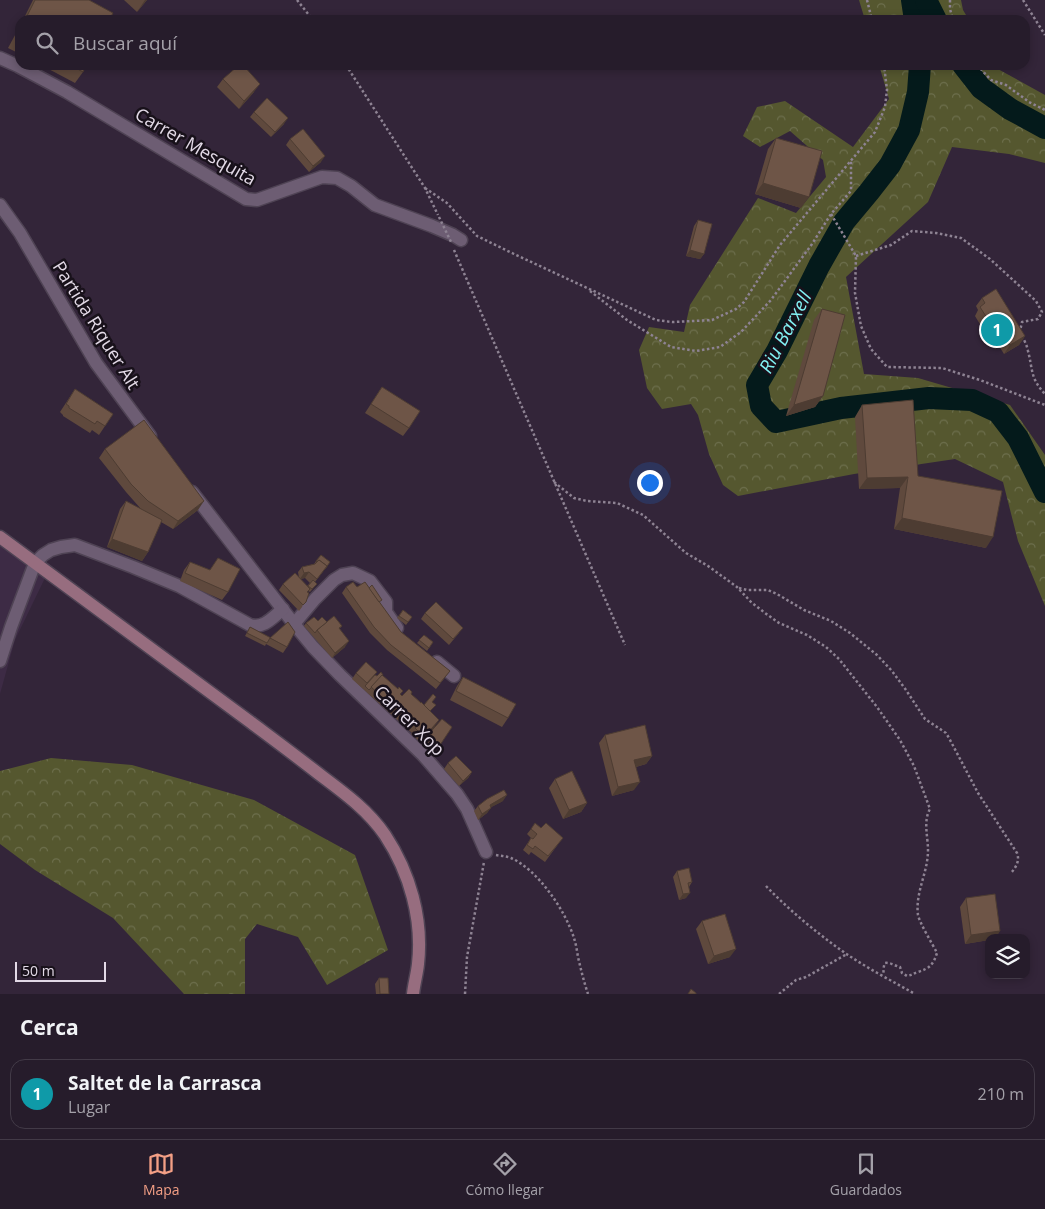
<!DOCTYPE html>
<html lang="es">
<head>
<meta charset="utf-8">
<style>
	body { margin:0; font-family:"Open Sans",sans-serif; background:#322937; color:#f1f3f6 }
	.controls { position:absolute; right:15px; bottom:15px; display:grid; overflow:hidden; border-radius:10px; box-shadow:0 2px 8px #0003 }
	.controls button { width:45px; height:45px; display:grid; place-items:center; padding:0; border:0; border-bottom:1px solid #423a47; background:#261c2b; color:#f1f3f6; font:25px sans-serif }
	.scale { position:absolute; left:15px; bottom:12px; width:91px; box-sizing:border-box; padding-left:5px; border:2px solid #e3dae7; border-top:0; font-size:14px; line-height:18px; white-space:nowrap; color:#e3dae7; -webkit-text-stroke:4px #18111a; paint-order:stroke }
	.you { position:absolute; left:649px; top:482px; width:18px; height:18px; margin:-12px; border:4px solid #fff; border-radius:50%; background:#1a73e8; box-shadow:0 0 0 8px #1a73e833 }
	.badge { display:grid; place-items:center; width:32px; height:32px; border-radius:50%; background:#f39f85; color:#fff; font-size:16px; font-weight:700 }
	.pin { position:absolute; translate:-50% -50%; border:2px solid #fff; box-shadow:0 1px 5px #0006 }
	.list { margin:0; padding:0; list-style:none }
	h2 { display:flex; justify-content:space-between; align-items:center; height:65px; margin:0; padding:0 20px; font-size:21px }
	h2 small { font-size:16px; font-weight:400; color:#a4a1a9 }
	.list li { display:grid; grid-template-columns:32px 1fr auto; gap:15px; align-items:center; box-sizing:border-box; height:70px; margin:0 10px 10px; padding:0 10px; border:1px solid #423a47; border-radius:15px }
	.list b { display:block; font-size:19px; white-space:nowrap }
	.list p { margin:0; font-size:16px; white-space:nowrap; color:#a4a1a9 }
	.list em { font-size:16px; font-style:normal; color:#a4a1a9 }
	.icon { flex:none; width:28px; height:28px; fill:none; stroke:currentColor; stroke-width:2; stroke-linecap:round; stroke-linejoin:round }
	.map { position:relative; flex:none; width:1045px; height:994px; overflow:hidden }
	.search { position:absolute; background:#261c2b; box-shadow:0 2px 8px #0003; left:15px; right:15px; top:15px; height:55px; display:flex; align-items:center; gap:12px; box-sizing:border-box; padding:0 18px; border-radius:15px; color:#a4a1a9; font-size:19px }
	.sheet { height:145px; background:#261c2b }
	nav { display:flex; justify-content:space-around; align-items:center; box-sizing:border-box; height:70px; border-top:1px solid #423a47; background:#261c2b; font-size:14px; color:#a4a1a9 }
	nav a { display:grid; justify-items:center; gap:2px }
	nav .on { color:#f39f85 }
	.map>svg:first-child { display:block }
	.built { fill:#3d2b45 }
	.forest { fill:url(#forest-crowns) }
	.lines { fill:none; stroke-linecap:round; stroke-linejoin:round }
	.river { stroke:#041a1b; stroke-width:22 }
	.street-casing { stroke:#4f4354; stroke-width:15 }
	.secondary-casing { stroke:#4f4354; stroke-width:15 }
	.path { stroke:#8e8393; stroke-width:2.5; stroke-dasharray:2.5 2.5; stroke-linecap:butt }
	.street { stroke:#6d5d73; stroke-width:12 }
	.secondary { stroke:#976d7f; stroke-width:12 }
	.path-bridge { stroke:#8e8393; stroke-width:2.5; stroke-dasharray:2.5 2.5; stroke-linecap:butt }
	.wall { fill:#5f493d; fill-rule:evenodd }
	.shaded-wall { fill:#4d3c32 }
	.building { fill:#6e5547; stroke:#4d3c32 }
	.labels { text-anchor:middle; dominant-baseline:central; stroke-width:5; stroke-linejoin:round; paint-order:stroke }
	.street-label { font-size:18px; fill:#e3dae7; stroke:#18111a }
	.water-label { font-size:19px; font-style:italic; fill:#82f1f4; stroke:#18111a }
</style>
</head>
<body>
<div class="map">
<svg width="1045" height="994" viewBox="0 0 1045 994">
	<defs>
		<pattern id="forest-crowns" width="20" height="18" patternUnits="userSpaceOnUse" patternTransform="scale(1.25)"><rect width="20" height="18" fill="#55572f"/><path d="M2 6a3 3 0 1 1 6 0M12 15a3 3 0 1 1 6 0" fill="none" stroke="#6d6f4d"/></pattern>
	</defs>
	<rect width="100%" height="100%" fill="#332539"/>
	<path class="built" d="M0,544L45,578L15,640L0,694Z"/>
	<g class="forest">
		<path d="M859,0H961L963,10L969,20H865Z"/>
		<path d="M879,65H995L996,68L1045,95V163L1009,154L952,147L928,202L846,277L864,374L918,378L1010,405L1045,455V606L1018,541L1003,482L955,459L854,474L738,496L723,485L709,454L698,415L691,404L662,409L647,388L639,350L649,327L684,332L690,305L758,198L796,213L826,177L823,160L790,131L760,147L743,136L757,107L785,101L853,147L889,99Z"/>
		<path d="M51,758L132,765L254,800L355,855L388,950L327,985L298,937L257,924L245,939V994H184L113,918L35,870L0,844V771Z"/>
	</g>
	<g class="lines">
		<g class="river">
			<path d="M912,0L915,20"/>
			<path d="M926,0L936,20"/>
			<path d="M920,65L918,92L909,130L890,165L869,192L844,222L819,266L777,351L757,385L761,406L776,422L841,408L929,398L972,400L998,412L1018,438L1045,492"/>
			<path d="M963,65L981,88L1010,109L1045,128"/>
		</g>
		<defs>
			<g id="street">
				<path d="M0,58L18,66L67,92L246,199L257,200L322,177L337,178L351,186L375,205L432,226L453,235L461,240"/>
				<path d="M0,205L20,233L96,363L150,436"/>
				<path d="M192,492L294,624L313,647L340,675L423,755L457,794L467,809L486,852"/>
				<path d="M294,624L315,599L334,580L342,575L353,573L370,581L386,602V612L397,628"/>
				<path d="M0,661L11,627L35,563L43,555L51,550L61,547L75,545L133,567L179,586L250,625C264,629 273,617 283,609"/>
				<path d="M437,662L454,676"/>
			</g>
			<path id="secondary" d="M0,537C83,599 166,660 249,721C273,739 296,756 319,774C343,792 368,810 385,835C410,873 423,919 418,964C417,974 414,984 413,994"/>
		</defs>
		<use href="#street" class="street-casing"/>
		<use href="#secondary" class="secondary-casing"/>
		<g class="path">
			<path d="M297,0L313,20"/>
			<path d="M867,0L872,20"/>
			<path d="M950,0V9L953,20"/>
			<path d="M1023,0L1045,35"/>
			<path d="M346,65L425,188L438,215"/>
			<path d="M977,65L991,80L1006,85L1029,102L1045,110"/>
			<path d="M425,188L447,203L477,236L514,254L656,320L672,322L712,320L736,309L744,302L780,245L875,132L885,107L887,90L884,65"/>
			<path d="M831,214L856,256L855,293L861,326L871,349L887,367L942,368L980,380L1045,405"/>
			<path d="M454,250L625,645"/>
			<path d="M856,256L891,245L912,231L936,233L961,238L990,259L1036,301L1042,312L1038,319L1022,322L1020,331"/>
			<path d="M590,291L627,320L671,347L696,351L720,347L741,332L771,300L812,244L831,214L851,191V160"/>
			<path d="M1022,336C1024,340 1027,345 1028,351C1033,370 1030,378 1045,394"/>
			<path d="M554,482L574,498L587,501L617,503L643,515L686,553L708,566L737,587L751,602L765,613L779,623L807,635L826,647L839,659L877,707L900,740L914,766L930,809C923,821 928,837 928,850C928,873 915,892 918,915C920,924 932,943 937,953C933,965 930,968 918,972C914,973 912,975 907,976L902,973L900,967C895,966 890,962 885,963C883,967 884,971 883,975"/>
			<path d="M739,588L747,590H768L777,594L804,610L831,621L850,633L877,655L892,671L906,690L925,719L946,733L949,738L978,793L1017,853C1020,861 1016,867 1011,873"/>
			<path d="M496,855C501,856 506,856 511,858C538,870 565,910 574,938C576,944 577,951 578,957C581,970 584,982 588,994"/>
			<path d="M766,886C790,911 817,933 845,953C867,968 892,981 915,994"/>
			<path d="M465,994L467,957L484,862"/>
			<path d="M779,994L796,980L806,977L847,954"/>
		</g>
		<use href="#street" class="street"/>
		<use href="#secondary" class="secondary"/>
		<path class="path-bridge" d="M439,217L452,244"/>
	</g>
	<g class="wall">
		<path d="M33,0H89L109,20H23Z"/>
		<path d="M124,0H147L137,12Z"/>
		<path d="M20,26V54L8,48Z"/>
		<path d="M41,65H86L83,72L75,83Z"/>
		<path d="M223,79L254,92L239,109L217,87Z"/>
		<path d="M254,112L284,124L271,137L250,117Z"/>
		<path d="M776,138L801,208L755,194L768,149Z"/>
		<path d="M290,139L321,162L309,172L286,145Z"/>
		<path d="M698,220L704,254L700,259L686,256L694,226Z"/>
		<path d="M982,298L1025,336L1019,345L1004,354L999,346L995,349L975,316L978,310L976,306Z"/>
		<path d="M822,309L823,396L815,407L786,416L814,320Z"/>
		<path d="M382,387L409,428L403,436L365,413Z"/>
		<path d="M75,389L113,414L99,435L92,430L90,433L63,416V415L60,412Z"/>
		<path d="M862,405L918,476L986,548L894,529L900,488L859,489L855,417Z"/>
		<path d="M105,449L198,510L173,529L161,522L148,552L142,561L107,547L120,509L126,501L141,509L126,492L99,458Z"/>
		<path d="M321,555L330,562L315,582L317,584L310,592L308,591V592L302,607L299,611L279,590L283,584L299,578L298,572L302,567L314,564ZM305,578L310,583L307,586L300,579Z"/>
		<path d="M218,558L228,592L222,600L180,581L184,570L190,562L210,570Z"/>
		<path d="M346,587L369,588L401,632L450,671L436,689L387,650L370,633L342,593Z"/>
		<path d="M403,610L412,617L406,625L397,618Z"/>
		<path d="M425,613L459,633L449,645L421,619Z"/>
		<path d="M318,621L342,626L339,629L345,647L332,658L304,626L306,623Z"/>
		<path d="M250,627L270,638L287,647L283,653L266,644L265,646L245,636Z"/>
		<path d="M424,635L433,642L427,651L417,643Z"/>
		<path d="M356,673L375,675L377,676H383L398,689L403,691L400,695L402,696L411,694L424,705L432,702L430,711L435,726L420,742L411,734L412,733L352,679Z"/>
		<path d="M463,677L508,718L502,727L450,700L457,686Z"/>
		<path d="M452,727L434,753L422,743L426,737Z"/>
		<path d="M605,735L652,756L646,764L636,767L634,790L612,796L599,743Z"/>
		<path d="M448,763L472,772L468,778L459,786L444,769Z"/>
		<path d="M555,779L587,803L581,812L563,819L549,788Z"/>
		<path d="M503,801L491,807L487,813L478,820L474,811L478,806Z"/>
		<path d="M531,829L559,843L545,862L531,852L529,855L523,850L531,838L527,834Z"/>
		<path d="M677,871L692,882L689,887L686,898L679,900L673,877Z"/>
		<path d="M966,898L989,938V940L965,944L960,907Z"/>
		<path d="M702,921L730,957L708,964L696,929Z"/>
		<path d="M379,978L389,994H376L375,984Z"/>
	</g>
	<g class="shaded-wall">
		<path d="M145,0H147L137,12Z"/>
		<path d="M260,84L254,92L239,109L244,101Z"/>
		<path d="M288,118L284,124L271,137L275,132Z"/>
		<path d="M325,156L321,162L309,172L313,166Z"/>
		<path d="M763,183L809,197L801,208L755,194Z"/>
		<path d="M690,250L704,254L700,259L686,256Z"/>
		<path d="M1025,336L1019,345L1004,354L1010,345Z"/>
		<path d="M1005,338L999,346L995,349L1001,340Z"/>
		<path d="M823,396L815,407L786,416L794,405Z"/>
		<path d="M908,477L900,488L859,489L867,478Z"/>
		<path d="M204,501L198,510L173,529L178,521Z"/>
		<path d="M902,518L993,537L986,548L894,529Z"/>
		<path d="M112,539L148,552L142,561L107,547Z"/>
		<path d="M309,572L305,578L300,579L304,573Z"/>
		<path d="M349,641L345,647L332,658L335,653Z"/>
		<path d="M439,720L435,726L420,742L424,737Z"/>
		<path d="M652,756L646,764L628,769L634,760Z"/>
		<path d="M472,772L468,778L459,786L463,781Z"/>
		<path d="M640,782L634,790L612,796L618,787Z"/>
		<path d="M507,795L503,801L486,810L490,805Z"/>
		<path d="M587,803L581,812L563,819L569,810Z"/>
		<path d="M491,808L487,813L478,820L482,814Z"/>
		<path d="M690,893L686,898L679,900L683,894Z"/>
		<path d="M1000,931L996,938H989V940L965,944L971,935Z"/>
		<path d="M736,949L730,957L708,964L714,956Z"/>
	</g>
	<g class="building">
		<path d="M35,0H89L113,13L109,20H25Z"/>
		<path d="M20,30V39L16,37Z"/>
		<path d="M70,65H86L83,72Z"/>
		<path d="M239,65H243L260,84L244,101L223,79Z"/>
		<path d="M267,98L288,118L275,132L254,112Z"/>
		<path d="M303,129L325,156L313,166L290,139Z"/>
		<path d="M776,138L822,151L809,197L763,183Z"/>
		<path d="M698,220L712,224L704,254L690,250Z"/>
		<path d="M996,289L1025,336L1010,345L1005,338L1001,340L980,307L985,303L982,298Z"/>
		<path d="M822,309L845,315L823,396L794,405Z"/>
		<path d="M382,387L420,411L409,428L371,404Z"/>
		<path d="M75,389L113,414L105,426L97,421L95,424L69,408V406L66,404Z"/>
		<path d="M913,400L918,476L1002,491L993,537L902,518L908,477L867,478L862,405Z"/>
		<path d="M144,420L204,501L178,521L148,501L131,484L105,449Z"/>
		<path d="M126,501L162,520L148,552L112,539Z"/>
		<path d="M321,555L330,562L325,569L327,566L319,560L316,562V561Z"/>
		<path d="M218,558L240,569L228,592L185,573L190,562L210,570Z"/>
		<path d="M319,560L327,566L317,579L309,572L304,573L302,567L315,564Z"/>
		<path d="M295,573L310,589L307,592L309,593L306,602L303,605L283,584Z"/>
		<path d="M313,580L317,584L312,589L308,586Z"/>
		<path d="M353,582L357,587L365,582L401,632L450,671L440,683L391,645L374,627L346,587Z"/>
		<path d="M372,585L382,600L379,602L369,588Z"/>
		<path d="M436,602L463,628L453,639L425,613Z"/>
		<path d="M403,610L412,617L408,622L399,616Z"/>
		<path d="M334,616L342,626L339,628L349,641L335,653L317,630Z"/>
		<path d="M314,617L318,621L322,617L327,622L317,630L315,633L306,623Z"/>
		<path d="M288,622L295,632L287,647L270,638Z"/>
		<path d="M250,627L271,638H270L267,643L247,633Z"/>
		<path d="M424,635L433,642L429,648L419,640Z"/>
		<path d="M366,662L377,672L367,683L356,673Z"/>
		<path d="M381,672L383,675L369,690L365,686L375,675L377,676Z"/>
		<path d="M382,675L398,689L399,687L403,691L400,694L402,696L409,689L412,692L411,694L421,703V702L439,720L424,737L415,728L416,727L371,687Z"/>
		<path d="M463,677L516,704L508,718L456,691Z"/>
		<path d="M433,694L436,697L432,702L436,705L430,711L424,705Z"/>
		<path d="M442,719L452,727L438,748L426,737Z"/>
		<path d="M645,725L652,756L634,760L640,782L618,787L605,735Z"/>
		<path d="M456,756L472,772L463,781L448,763Z"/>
		<path d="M572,771L587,803L569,810L555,779Z"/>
		<path d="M504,790L507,795L490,805L491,808L482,814L478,806L487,799Z"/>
		<path d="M535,823L541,828L546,823L563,838L548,856L535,846L533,849L527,845L531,838L533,839L537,834L531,829Z"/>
		<path d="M689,868L692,882L688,883L690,893L683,894L677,871Z"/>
		<path d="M995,894L1000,931L971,935L966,898Z"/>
		<path d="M725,914L736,949L714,956L702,921Z"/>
		<path d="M379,978H388L389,994H380Z"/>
		<path d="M691,989L696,993V994H688Z"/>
	</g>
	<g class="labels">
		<g class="street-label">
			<text transform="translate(196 146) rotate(30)">Carrer Mesquita</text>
			<text transform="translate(97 325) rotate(58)">Partida Riquer Alt</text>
			<text transform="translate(410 720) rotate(45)">Carrer Xop</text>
		</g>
		<g class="water-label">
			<text transform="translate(785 332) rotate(-62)">Riu Barxell</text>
		</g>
	</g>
</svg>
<div class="controls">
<button><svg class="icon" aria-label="layers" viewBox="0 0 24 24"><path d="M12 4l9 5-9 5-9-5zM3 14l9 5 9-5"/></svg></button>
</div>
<div class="scale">50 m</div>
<div class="you"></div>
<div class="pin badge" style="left:997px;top:330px;background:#0f9aa8">1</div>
<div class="search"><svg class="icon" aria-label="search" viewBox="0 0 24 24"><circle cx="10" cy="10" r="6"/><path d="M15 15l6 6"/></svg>Buscar aquí</div>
</div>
<section class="sheet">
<h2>Cerca<small></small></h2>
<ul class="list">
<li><span class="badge" style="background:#0f9aa8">1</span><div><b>Saltet de la Carrasca</b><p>Lugar</p></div><em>210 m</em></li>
</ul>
</section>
<nav>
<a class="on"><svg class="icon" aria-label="map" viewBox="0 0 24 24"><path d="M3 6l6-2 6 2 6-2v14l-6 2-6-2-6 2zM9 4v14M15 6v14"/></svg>Mapa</a>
<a><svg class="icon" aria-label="directions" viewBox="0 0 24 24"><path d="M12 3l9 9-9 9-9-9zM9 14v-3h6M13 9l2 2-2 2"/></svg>Cómo llegar</a>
<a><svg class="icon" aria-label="saved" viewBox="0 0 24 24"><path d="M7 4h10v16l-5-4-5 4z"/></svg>Guardados</a>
</nav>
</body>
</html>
